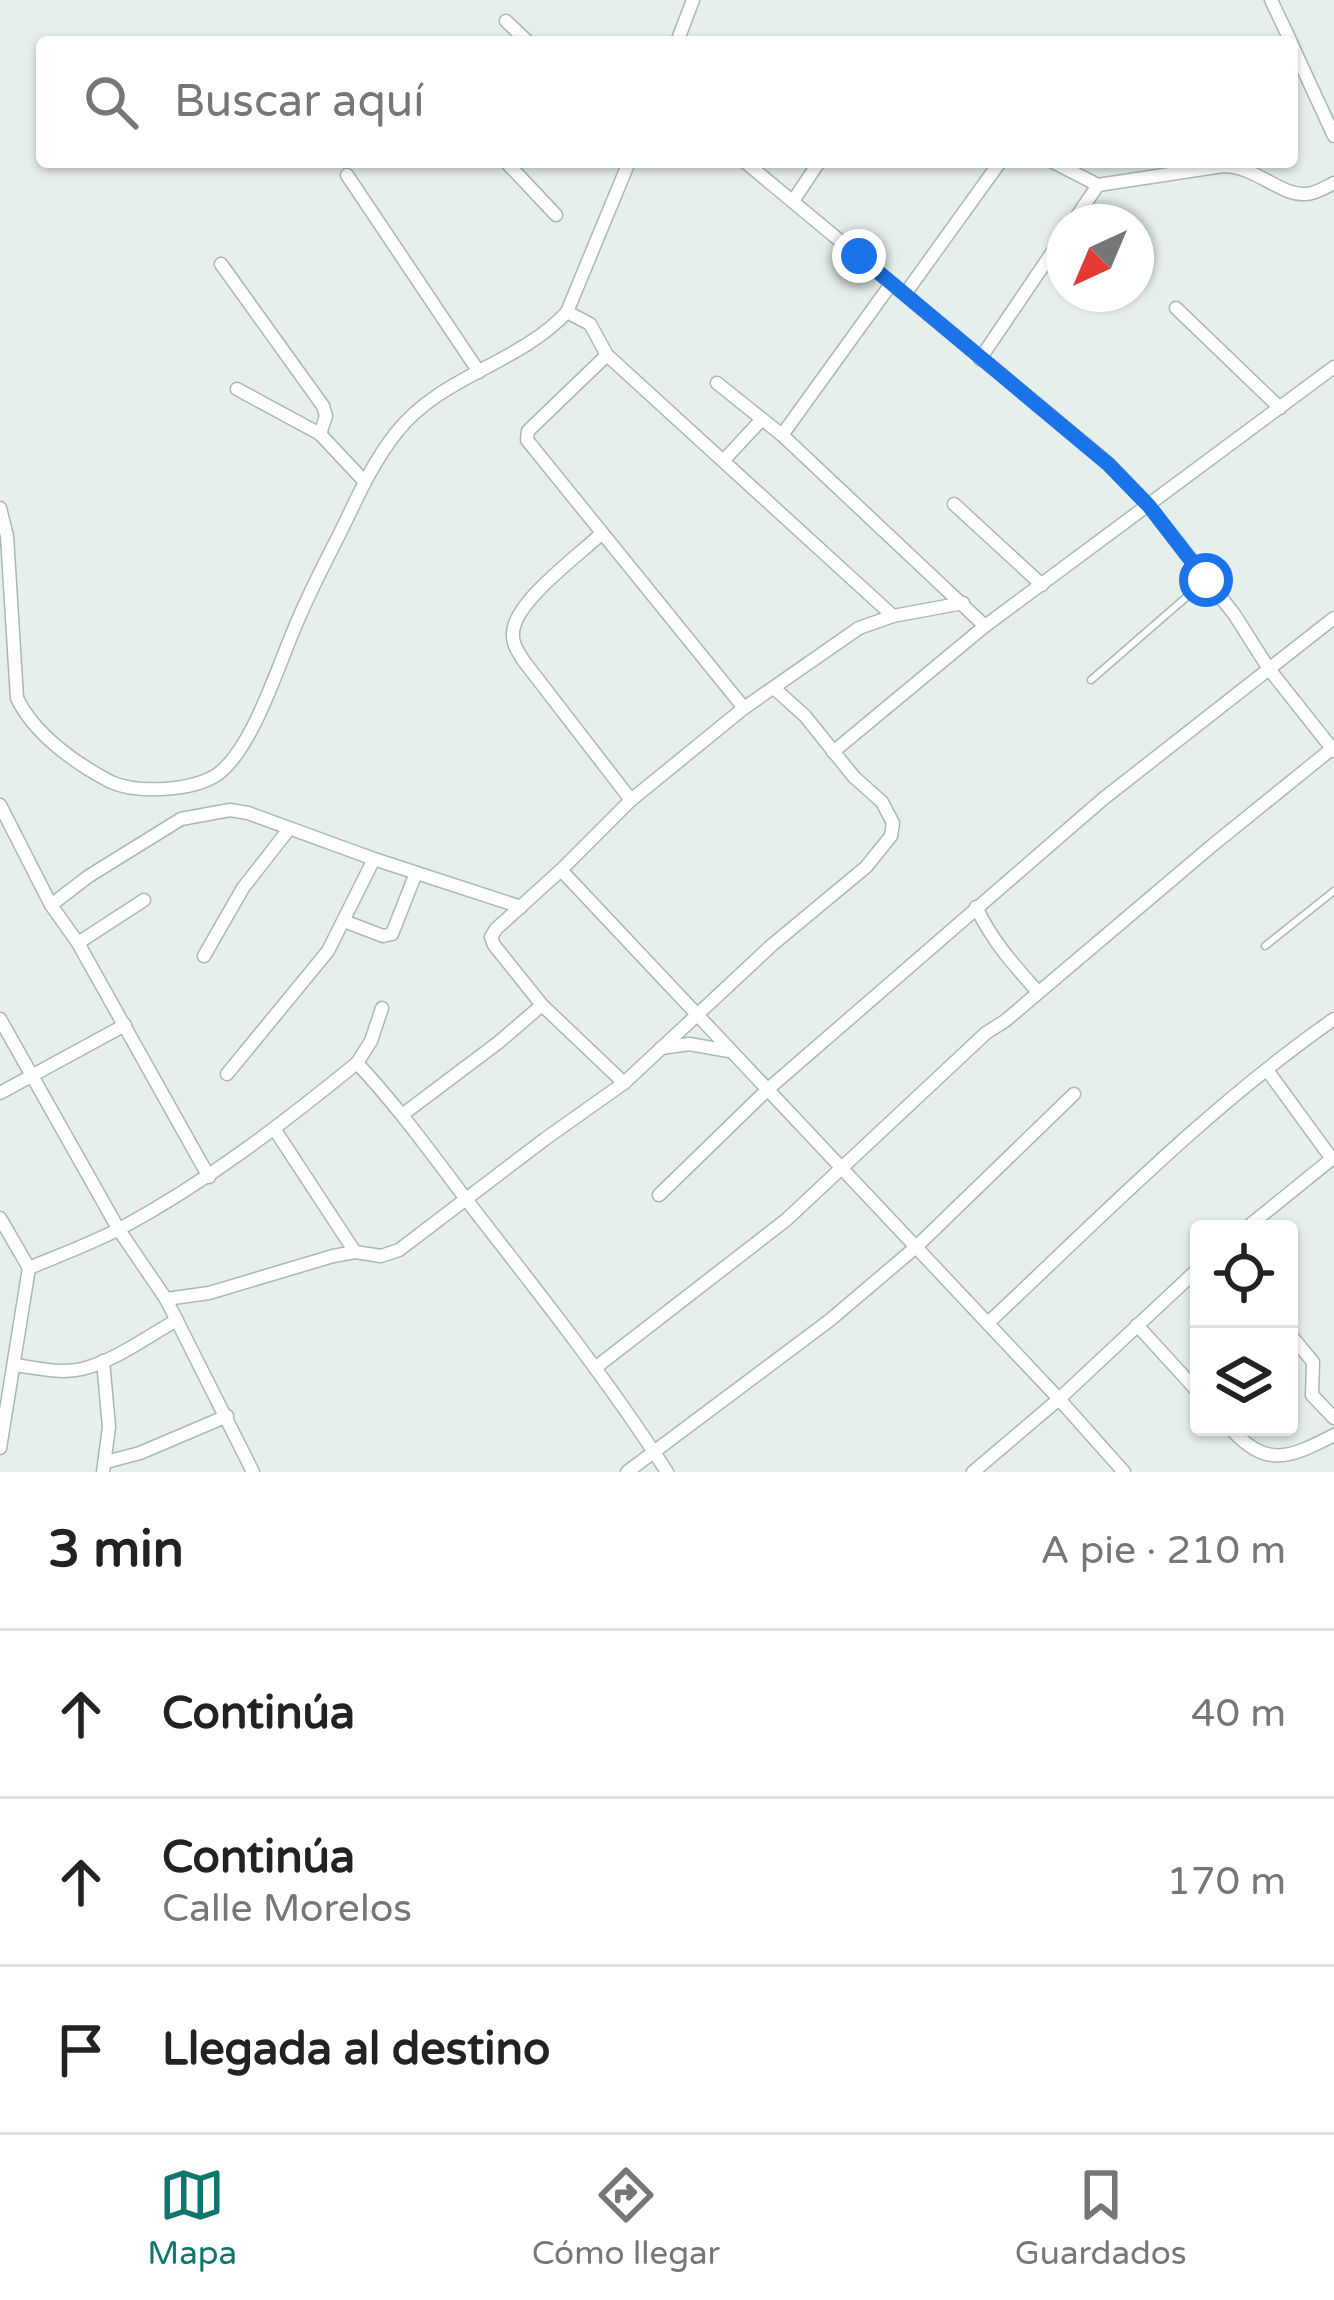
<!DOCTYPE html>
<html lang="es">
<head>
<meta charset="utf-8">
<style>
	body { margin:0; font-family:"Varela Round",sans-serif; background:#f6f6f6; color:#222 }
	.controls { position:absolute; right:36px; bottom:36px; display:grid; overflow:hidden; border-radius:12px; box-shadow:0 3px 9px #0004 }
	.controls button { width:108px; height:108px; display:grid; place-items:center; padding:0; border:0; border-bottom:3px solid #e0e0e0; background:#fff; color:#222; font:60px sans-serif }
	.compass { position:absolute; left:1046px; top:204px; width:108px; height:108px; border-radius:50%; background:#fff; box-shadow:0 3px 9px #0004; rotate:224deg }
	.stop { position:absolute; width:36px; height:36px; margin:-27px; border:9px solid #1a73e8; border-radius:50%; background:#fff }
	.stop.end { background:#1a73e8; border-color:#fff; box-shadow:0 3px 12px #0008 }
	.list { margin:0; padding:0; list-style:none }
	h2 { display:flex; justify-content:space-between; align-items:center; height:156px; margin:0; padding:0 48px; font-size:51px }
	h2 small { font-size:39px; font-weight:400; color:#767676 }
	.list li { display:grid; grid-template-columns:78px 1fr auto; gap:36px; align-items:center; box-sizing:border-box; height:168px; padding:0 48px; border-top:3px solid #e0e0e0 }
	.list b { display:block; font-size:45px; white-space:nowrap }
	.list p { margin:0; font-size:39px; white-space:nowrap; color:#767676 }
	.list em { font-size:39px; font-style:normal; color:#767676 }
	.icon { flex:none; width:66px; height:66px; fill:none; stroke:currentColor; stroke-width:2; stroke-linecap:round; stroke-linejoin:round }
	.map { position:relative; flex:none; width:1334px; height:1472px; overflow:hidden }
	.search { position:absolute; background:#fff; box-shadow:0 3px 9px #0004; left:36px; right:36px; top:36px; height:132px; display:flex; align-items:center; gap:30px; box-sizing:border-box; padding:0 42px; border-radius:12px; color:#767676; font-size:45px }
	.sheet { height:660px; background:#fff }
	nav { display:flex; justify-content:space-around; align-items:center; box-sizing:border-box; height:168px; border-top:3px solid #e0e0e0; background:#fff; font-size:33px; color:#767676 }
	nav a { display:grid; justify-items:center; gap:6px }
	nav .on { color:#0f766e }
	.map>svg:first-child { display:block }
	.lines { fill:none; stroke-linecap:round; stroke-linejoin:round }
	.lane-casing { stroke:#a8b8b2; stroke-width:9 }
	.street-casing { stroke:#a8b8b2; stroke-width:15 }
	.lane { stroke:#fff; stroke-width:6 }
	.street { stroke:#fff; stroke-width:12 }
	.route { stroke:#1a73e8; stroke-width:15 }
</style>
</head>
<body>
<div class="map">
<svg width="1334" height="1472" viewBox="0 0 1334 1472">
	<rect width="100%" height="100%" fill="#e6efeb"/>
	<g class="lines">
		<defs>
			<g id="lane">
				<path d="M1091,680L1206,580"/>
				<path d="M1265,946L1334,891"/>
			</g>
			<g id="street">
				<path d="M1271,0L1291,42"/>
				<path d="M506,21L528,42"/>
				<path d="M677,42L693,0"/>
				<path d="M1292,45L1334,136"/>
				<path d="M506,162L556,215"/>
				<path d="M745,162L1109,464L1149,506L1234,614L1269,669L1334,751"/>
				<path d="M1053,162L1098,185L1223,166C1256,166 1280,196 1306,194C1315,194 1326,187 1334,183"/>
				<path d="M347,175L479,372"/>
				<path d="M793,201L819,162"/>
				<path d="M1073,222L1098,185"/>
				<path d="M221,264L323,406L326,416L320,434"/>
				<path d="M905,294L1000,162"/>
				<path d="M1176,308L1280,408"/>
				<path d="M567,312L590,324L607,355L893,616"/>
				<path d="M607,355L528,431L527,440L744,708"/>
				<path d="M980,359L1064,235"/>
				<path d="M717,383L782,435L985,626"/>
				<path d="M237,389L320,434L365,482"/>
				<path d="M782,435L891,284"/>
				<path d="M724,460L762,419"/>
				<path d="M954,504L1042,585"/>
				<path d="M0,508L7,536L17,698C34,734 76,764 111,782C138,794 193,791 218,774C254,747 279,662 298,620C311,589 327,559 342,529C358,496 373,462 396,433C440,376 519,364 567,312L629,162"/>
				<path d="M601,534C578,556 514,602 513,633C512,644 518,651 523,660L631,800"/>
				<path d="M833,752L985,626L1334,367"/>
				<path d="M0,805L51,905L78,943L209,1177"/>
				<path d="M561,870L1059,1399L1124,1472"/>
				<path d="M51,905L89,876L181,819L230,810L248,813L374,859L521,907"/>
				<path d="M976,907C993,942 1012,963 1038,992"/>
				<path d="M344,921L383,936L392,934L416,873"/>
				<path d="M78,943L144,900"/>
				<path d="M204,956L243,888L289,829"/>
				<path d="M0,1019L119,1230L166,1299L253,1472"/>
				<path d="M661,1048L689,1044L729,1051"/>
				<path d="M357,1063L371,1041L382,1008"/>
				<path d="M1267,1070L1332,1159"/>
				<path d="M227,1074L328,951L374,859"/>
				<path d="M624,1083L542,1005L494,945L491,937L496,929L561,870L631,800L744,708L859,628L893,616L963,603"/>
				<path d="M0,1093L125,1025"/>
				<path d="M402,1115L499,1042L542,1005"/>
				<path d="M275,1130L355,1252"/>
				<path d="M659,1195L767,1090L1103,799L1334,618"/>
				<path d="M0,1218L29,1268"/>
				<path d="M1245,1229L1334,1157"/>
				<path d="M29,1268C60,1255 93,1243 123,1227C208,1181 282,1124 357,1063C403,1112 441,1167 482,1220C546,1302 611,1385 667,1472"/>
				<path d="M166,1299L209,1293L333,1256L355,1252L381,1256L399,1250L545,1139L624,1083L772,945L866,867L891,836L893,823L882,802L854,777L805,716L774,688"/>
				<path d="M988,1323C1099,1219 1208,1107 1334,1019"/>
				<path d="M1137,1325L1199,1393"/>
				<path d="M1289,1333L1313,1362L1312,1395L1334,1418"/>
				<path d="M15,1365C37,1368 60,1374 82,1369C115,1361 148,1336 177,1320"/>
				<path d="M595,1368L786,1220L986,1033L1005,1021L1214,844L1334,747"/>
				<path d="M1229,1427C1266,1468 1288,1459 1334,1435"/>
				<path d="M0,1448L29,1268"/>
				<path d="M106,1462L140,1453L227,1416"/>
				<path d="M103,1472L109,1427L103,1361"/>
				<path d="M627,1472L830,1320L916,1247L1074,1094"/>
				<path d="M973,1472L1059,1399L1199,1268"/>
			</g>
		</defs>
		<use href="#lane" class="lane-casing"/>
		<use href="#street" class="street-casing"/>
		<use href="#lane" class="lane"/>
		<use href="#street" class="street"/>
	</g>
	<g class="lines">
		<path class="route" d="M859,256L1108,464L1149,506L1206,580"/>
	</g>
</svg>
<div class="controls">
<button><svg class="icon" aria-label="locate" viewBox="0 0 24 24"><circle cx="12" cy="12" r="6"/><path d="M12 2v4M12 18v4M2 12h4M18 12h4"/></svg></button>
<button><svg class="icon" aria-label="layers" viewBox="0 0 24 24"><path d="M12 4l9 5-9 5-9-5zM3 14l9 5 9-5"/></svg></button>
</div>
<svg class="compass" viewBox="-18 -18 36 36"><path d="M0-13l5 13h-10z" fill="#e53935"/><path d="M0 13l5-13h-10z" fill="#767676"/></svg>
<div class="stop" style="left:1206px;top:580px"></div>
<div class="stop end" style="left:859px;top:256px"></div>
<div class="search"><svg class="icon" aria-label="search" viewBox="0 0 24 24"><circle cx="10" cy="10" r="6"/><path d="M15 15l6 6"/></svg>Buscar aquí</div>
</div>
<section class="sheet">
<h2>3 min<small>A pie · 210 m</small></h2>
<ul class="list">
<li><svg class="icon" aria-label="ahead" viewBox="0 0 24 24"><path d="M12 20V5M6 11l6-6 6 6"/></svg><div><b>Continúa</b></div><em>40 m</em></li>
<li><svg class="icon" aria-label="ahead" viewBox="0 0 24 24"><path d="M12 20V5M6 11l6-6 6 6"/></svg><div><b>Continúa</b><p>Calle Morelos</p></div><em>170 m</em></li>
<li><svg class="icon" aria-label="arrive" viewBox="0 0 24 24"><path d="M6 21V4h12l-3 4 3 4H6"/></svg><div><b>Llegada al destino</b></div></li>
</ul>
</section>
<nav>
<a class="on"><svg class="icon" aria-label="map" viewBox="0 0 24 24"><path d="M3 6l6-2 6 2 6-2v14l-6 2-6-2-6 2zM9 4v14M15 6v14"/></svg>Mapa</a>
<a><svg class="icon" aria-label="directions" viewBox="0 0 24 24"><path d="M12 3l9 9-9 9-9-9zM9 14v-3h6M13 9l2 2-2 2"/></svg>Cómo llegar</a>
<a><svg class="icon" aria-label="saved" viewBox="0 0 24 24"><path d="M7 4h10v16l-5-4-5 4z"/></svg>Guardados</a>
</nav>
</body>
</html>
